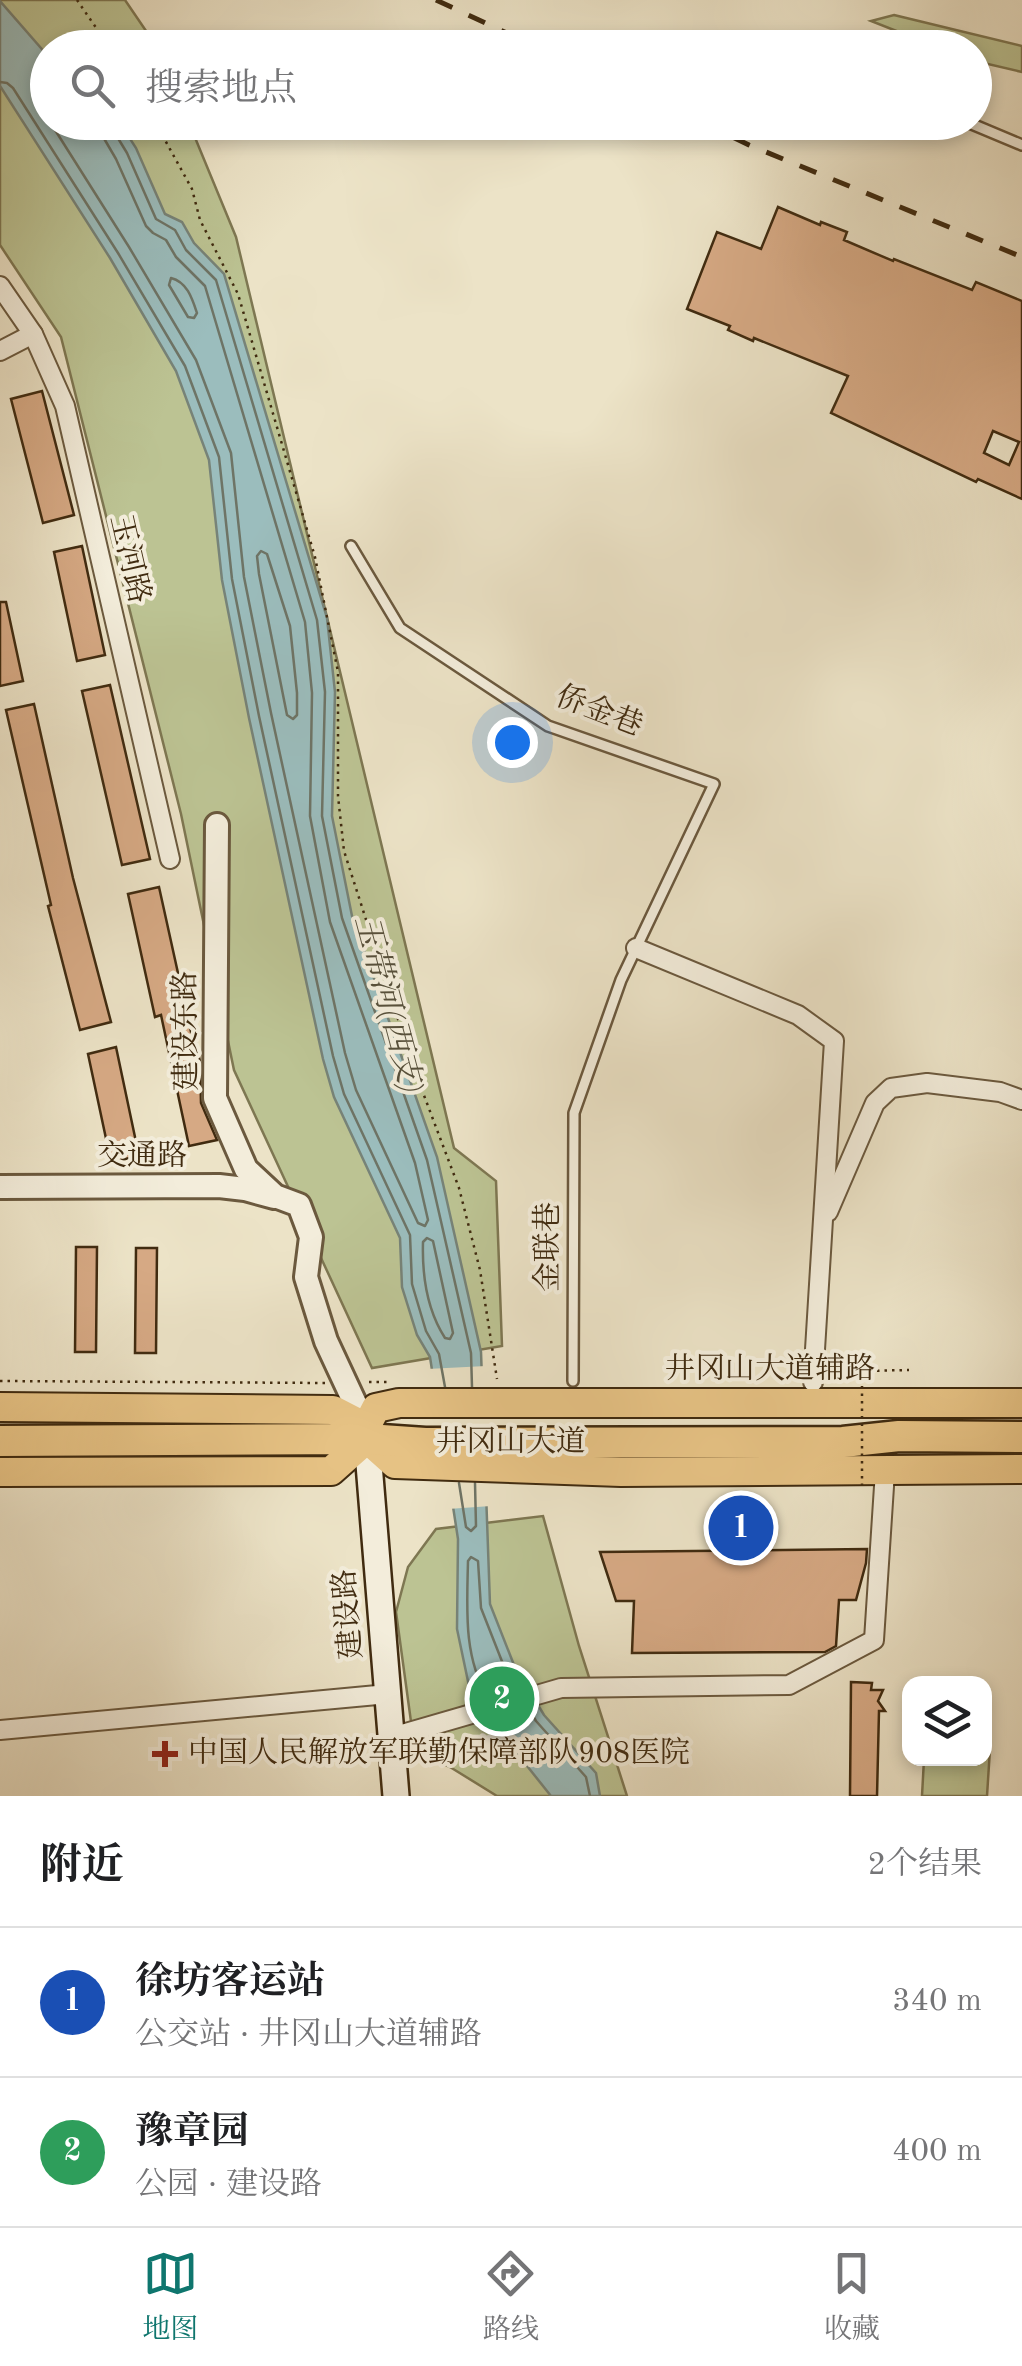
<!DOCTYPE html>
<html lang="zh">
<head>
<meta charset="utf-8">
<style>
	body { margin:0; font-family:"Old Standard TT","Noto Serif SC",serif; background:#f6f6f6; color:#202124 }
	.controls { position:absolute; right:30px; bottom:30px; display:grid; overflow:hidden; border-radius:20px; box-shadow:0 5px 15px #0003 }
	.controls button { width:90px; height:90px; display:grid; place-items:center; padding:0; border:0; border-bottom:2px solid #e0e0e0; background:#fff; color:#202124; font:50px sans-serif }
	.you { position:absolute; left:512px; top:742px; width:35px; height:35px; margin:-25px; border:8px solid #fff; border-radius:50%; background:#1a73e8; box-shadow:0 0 0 15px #1a73e833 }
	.badge { display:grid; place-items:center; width:65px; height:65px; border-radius:50%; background:#0f766e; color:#fff; font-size:32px; font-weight:700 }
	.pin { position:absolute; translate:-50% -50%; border:5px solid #fff; box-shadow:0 2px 10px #0006 }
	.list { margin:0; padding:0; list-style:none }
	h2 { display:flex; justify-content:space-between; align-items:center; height:130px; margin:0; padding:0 40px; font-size:42px }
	h2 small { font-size:32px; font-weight:400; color:#757577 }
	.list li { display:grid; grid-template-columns:65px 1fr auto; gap:30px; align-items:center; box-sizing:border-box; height:150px; padding:0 40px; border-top:2px solid #e0e0e0 }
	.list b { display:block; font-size:38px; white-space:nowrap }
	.list p { margin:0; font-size:32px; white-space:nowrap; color:#757577 }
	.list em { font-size:32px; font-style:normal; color:#757577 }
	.icon { flex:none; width:55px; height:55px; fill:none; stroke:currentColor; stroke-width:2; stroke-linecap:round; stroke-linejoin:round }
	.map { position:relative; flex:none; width:1022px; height:1796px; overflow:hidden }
	.search { position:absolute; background:#fff; box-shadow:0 5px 15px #0003; left:30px; right:30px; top:30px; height:110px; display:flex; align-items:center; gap:25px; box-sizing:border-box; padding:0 35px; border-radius:55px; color:#757577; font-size:38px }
	.sheet { height:430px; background:#fff }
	nav { display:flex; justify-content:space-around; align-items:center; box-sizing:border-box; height:140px; border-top:2px solid #e0e0e0; background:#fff; font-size:28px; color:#757577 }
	nav a { display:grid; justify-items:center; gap:5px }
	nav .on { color:#0f766e }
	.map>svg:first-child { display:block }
	.green { fill:#bcc393; stroke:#7e7752; stroke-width:2.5 }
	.water { fill:#9bbdbd; stroke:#778378; stroke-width:2.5 }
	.pier { fill:#ece3c7 }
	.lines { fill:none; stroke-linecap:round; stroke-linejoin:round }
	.shore { stroke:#6e7466; stroke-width:2.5 }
	.building { fill:#d6a984; stroke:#402b10; stroke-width:2.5; fill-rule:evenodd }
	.service-casing { stroke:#6b593e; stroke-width:14 }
	.minor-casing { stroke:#6b593e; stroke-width:22 }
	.tertiary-casing { stroke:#6b593e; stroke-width:28 }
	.secondary-casing { stroke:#402b10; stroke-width:30 }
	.primary-casing { stroke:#402b10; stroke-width:32 }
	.trunk-casing { stroke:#402b10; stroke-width:35 }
	.path { stroke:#402b10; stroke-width:2.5; stroke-dasharray:2.5 5; stroke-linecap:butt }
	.service { stroke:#f3eddb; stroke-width:9 }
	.minor { stroke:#f3eddb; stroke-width:18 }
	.tertiary { stroke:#f3eddb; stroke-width:22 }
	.secondary { stroke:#f3eddb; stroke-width:25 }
	.primary { stroke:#e6c284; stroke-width:28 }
	.trunk { stroke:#e6c284; stroke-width:30 }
	.rail { stroke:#402b10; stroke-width:5; stroke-dasharray:18 18; stroke-linecap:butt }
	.path-bridge { stroke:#402b10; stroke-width:2.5; stroke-dasharray:2.5 5; stroke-linecap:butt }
	.poi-dot { fill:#8f2418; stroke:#f3eddb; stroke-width:4 }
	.labels { text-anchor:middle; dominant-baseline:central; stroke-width:8; stroke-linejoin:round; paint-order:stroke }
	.street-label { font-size:30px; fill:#402b10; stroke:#f3eddb }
	.poi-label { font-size:30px; fill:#402b10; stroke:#f3eddb; text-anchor:start }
	.water-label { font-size:32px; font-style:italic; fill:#57503b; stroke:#f3eddb }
</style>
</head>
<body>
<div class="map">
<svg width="1022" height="1796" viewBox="0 0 1022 1796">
	<rect width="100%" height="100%" fill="#ece3c7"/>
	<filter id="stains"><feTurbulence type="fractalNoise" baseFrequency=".002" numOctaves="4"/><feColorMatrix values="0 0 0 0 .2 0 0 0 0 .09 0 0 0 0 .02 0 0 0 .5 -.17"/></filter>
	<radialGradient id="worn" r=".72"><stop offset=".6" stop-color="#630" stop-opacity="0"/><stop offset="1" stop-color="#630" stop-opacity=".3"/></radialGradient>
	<g class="green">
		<path d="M0,0H125L157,47L48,48V122L189,123L236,237L454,1148L496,1181L502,1346L372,1368L234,1070L181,814L61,337L0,245Z"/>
		<path d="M894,15L1022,46V72L975,61L974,48L937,47L871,21Z"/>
		<path d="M543,1516L579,1646L627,1796H497L450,1767L415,1751L396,1612L408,1567L436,1529Z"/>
		<path d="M985,1736L990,1749L987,1796H922L924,1759L984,1758Z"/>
	</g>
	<path class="water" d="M0,1L47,55L48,122L120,123L136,148L165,214L182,222L194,243L224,274L327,618L335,692L332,816L352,916L437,1157L481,1352L490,1604L514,1665L544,1715L596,1773L600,1796H551L492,1722L469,1686L457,1629L458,1539L430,1357L417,1335L402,1287L400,1238L334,1097L323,1059L249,718L222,580L209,460L176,371L110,258L0,86Z"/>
	<path class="pier" d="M486,1366L491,1506L448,1509L427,1369Z"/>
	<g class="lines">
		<g class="shore">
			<path d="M0,82L7,83L13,88L118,253L185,366L219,457L232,579L259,716L333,1056L344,1094L410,1235L412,1284L426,1331L439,1354L445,1387"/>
			<path d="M50,122L129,247L196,360L231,453L244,577L271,713L345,1053L356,1090L418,1223L425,1226L428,1220L415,1163L330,922L310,816L312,693L305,622L205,286L176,257L166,240L153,233L146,226L116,159L102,135L100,122"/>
			<path d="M112,122L113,130L127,153L156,219L175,230L186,250L216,280L317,620L325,692L322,816L342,918L427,1160L471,1353L472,1387"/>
			<path d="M171,278C187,282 192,298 197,313L194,318L188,317L169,285Z"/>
			<path d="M261,551L267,554L290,626L297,693V715L293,719L287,715L259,574L257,556Z"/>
			<path d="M427,1238L433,1241L453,1333L450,1339L445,1338C427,1310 422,1275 423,1242Z"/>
			<path d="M459,1483L466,1527L471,1531L476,1526L475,1483"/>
			<path d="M488,1697C463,1658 467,1607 468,1561L471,1557L478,1561L481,1608L505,1669L517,1689"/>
			<path d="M529,1709L536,1721L586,1777L590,1796"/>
		</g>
	</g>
	<g class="building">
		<path d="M778,207L820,225L821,222L847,232L844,240L893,261L894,259L972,290L976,282L1022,301V499L978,479L976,482L831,413L848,376L754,338L753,341L728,330L730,326L687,309L717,232L761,249ZM993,431L1019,442L1009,465L984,453Z"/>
		<path d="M42,391L74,515L43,523L11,399Z"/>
		<path d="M82,546L105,655L77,661L54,552Z"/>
		<path d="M0,602H6L23,681L0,686Z"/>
		<path d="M110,685L150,859L122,865L82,691Z"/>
		<path d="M34,704L73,878L111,1022L80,1030L48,906L51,905L6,710Z"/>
		<path d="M159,887L191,1032L194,1031L200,1062L201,1103L217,1140L189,1146L161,1015L155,1017L128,894Z"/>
		<path d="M116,1047L139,1156L111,1162L88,1054Z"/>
		<path d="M76,1247H97L96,1352H75Z"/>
		<path d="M136,1248H157L156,1353H135Z"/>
		<path d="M867,1549L866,1563L856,1600H839L836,1646L825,1652L632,1653L634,1601H616L600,1552Z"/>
		<path d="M851,1682L872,1683L871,1690H883L878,1701L885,1711H879L877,1796H850Z"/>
	</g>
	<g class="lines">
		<defs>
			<g id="service">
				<path d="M769,41L784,48"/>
				<path d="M967,122L1022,145"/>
				<path d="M351,546L400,628L548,726L714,784L621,980L574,1113L573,1381"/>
			</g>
			<g id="minor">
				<path d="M0,286L33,334L65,406L170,859"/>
				<path d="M0,351L33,334"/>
				<path d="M636,948L798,1015L834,1041L813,1382"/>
				<path d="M828,1212L875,1103L891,1088L927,1083L1000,1092L1022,1100"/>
				<path d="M0,1730L388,1694"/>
				<path d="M392,1737L561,1688L789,1685L874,1640L885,1471"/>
			</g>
			<g id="tertiary">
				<path d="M217,825L215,1098L246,1169L275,1196L299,1205L311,1237L306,1277L326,1341L366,1427"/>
				<path d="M0,1187L219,1186L245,1189L274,1197"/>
			</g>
			<path id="secondary" d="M366,1427L396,1796"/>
			<g id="primary">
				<path d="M0,1407L333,1410L366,1427L376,1408L399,1403H1022"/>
				<path d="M0,1472L331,1471L367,1439L395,1464L621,1472L1022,1469"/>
			</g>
			<path id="trunk" d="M0,1441L367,1439L425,1443L843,1442L899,1436L1022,1437"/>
		</defs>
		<use href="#service" class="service-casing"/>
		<use href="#minor" class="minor-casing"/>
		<use href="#tertiary" class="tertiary-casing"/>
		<use href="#secondary" class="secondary-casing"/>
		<use href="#primary" class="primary-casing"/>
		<use href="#trunk" class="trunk-casing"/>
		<g class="path">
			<path d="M77,0L110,48"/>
			<path d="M155,122L192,189L200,220L238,294L315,557L338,672V796L344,851L414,1069L459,1188L480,1270L497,1379"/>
			<path d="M862,1371L909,1370"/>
			<path d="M0,1381L326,1383"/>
			<path d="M369,1382H391"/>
		</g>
		<use href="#service" class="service"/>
		<use href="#minor" class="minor"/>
		<use href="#tertiary" class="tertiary"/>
		<use href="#secondary" class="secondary"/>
		<use href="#primary" class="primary"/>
		<use href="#trunk" class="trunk"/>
		<g class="rail">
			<path d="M436,0L539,48"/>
			<path d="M701,122L749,145L1022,257"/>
		</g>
		<path class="path-bridge" d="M862,1371V1491"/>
	</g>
	<path class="poi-dot" d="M160 1739h10v10h10v10h-10v10h-10v-10h-10v-10h10z"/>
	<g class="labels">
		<g class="street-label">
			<text transform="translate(129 559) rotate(77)">玉河路</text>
			<text transform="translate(599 712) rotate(21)">侨金巷</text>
			<text transform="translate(187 1031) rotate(-91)">建设东路</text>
			<text x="142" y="1157">交通路</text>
			<text transform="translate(549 1247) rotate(-90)">金联巷</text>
			<text x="770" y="1370">井冈山大道辅路</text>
			<text x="511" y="1443">井冈山大道</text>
			<text transform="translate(349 1614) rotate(-95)">建设路</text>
		</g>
		<g class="poi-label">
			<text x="188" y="1754">中国人民解放军联勤保障部队908医院</text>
		</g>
		<g class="water-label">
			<text transform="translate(387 1005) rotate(75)">玉带河(西支)</text>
		</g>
	</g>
	<rect width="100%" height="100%" filter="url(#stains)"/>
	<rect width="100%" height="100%" fill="url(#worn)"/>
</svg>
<div class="controls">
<button><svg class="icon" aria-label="layers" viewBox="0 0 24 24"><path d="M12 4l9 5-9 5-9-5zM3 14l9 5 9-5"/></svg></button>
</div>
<div class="you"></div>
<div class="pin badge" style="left:741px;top:1528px;background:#1a4fb4">1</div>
<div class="pin badge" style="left:502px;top:1699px;background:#2e9e5b">2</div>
<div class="search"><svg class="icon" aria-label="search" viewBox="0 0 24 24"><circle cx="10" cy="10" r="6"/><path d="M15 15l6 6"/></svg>搜索地点</div>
</div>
<section class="sheet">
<h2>附近<small>2个结果</small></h2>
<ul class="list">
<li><span class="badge" style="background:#1a4fb4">1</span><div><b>徐坊客运站</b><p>公交站 · 井冈山大道辅路</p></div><em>340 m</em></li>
<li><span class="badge" style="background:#2e9e5b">2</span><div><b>豫章园</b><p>公园 · 建设路</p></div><em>400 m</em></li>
</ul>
</section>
<nav>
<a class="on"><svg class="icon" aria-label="map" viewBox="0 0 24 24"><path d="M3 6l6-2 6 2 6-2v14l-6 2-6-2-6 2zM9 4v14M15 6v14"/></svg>地图</a>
<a><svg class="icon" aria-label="directions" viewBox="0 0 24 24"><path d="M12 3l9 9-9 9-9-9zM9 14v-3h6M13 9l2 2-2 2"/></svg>路线</a>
<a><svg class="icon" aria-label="saved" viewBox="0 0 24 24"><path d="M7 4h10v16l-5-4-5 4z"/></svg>收藏</a>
</nav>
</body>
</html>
